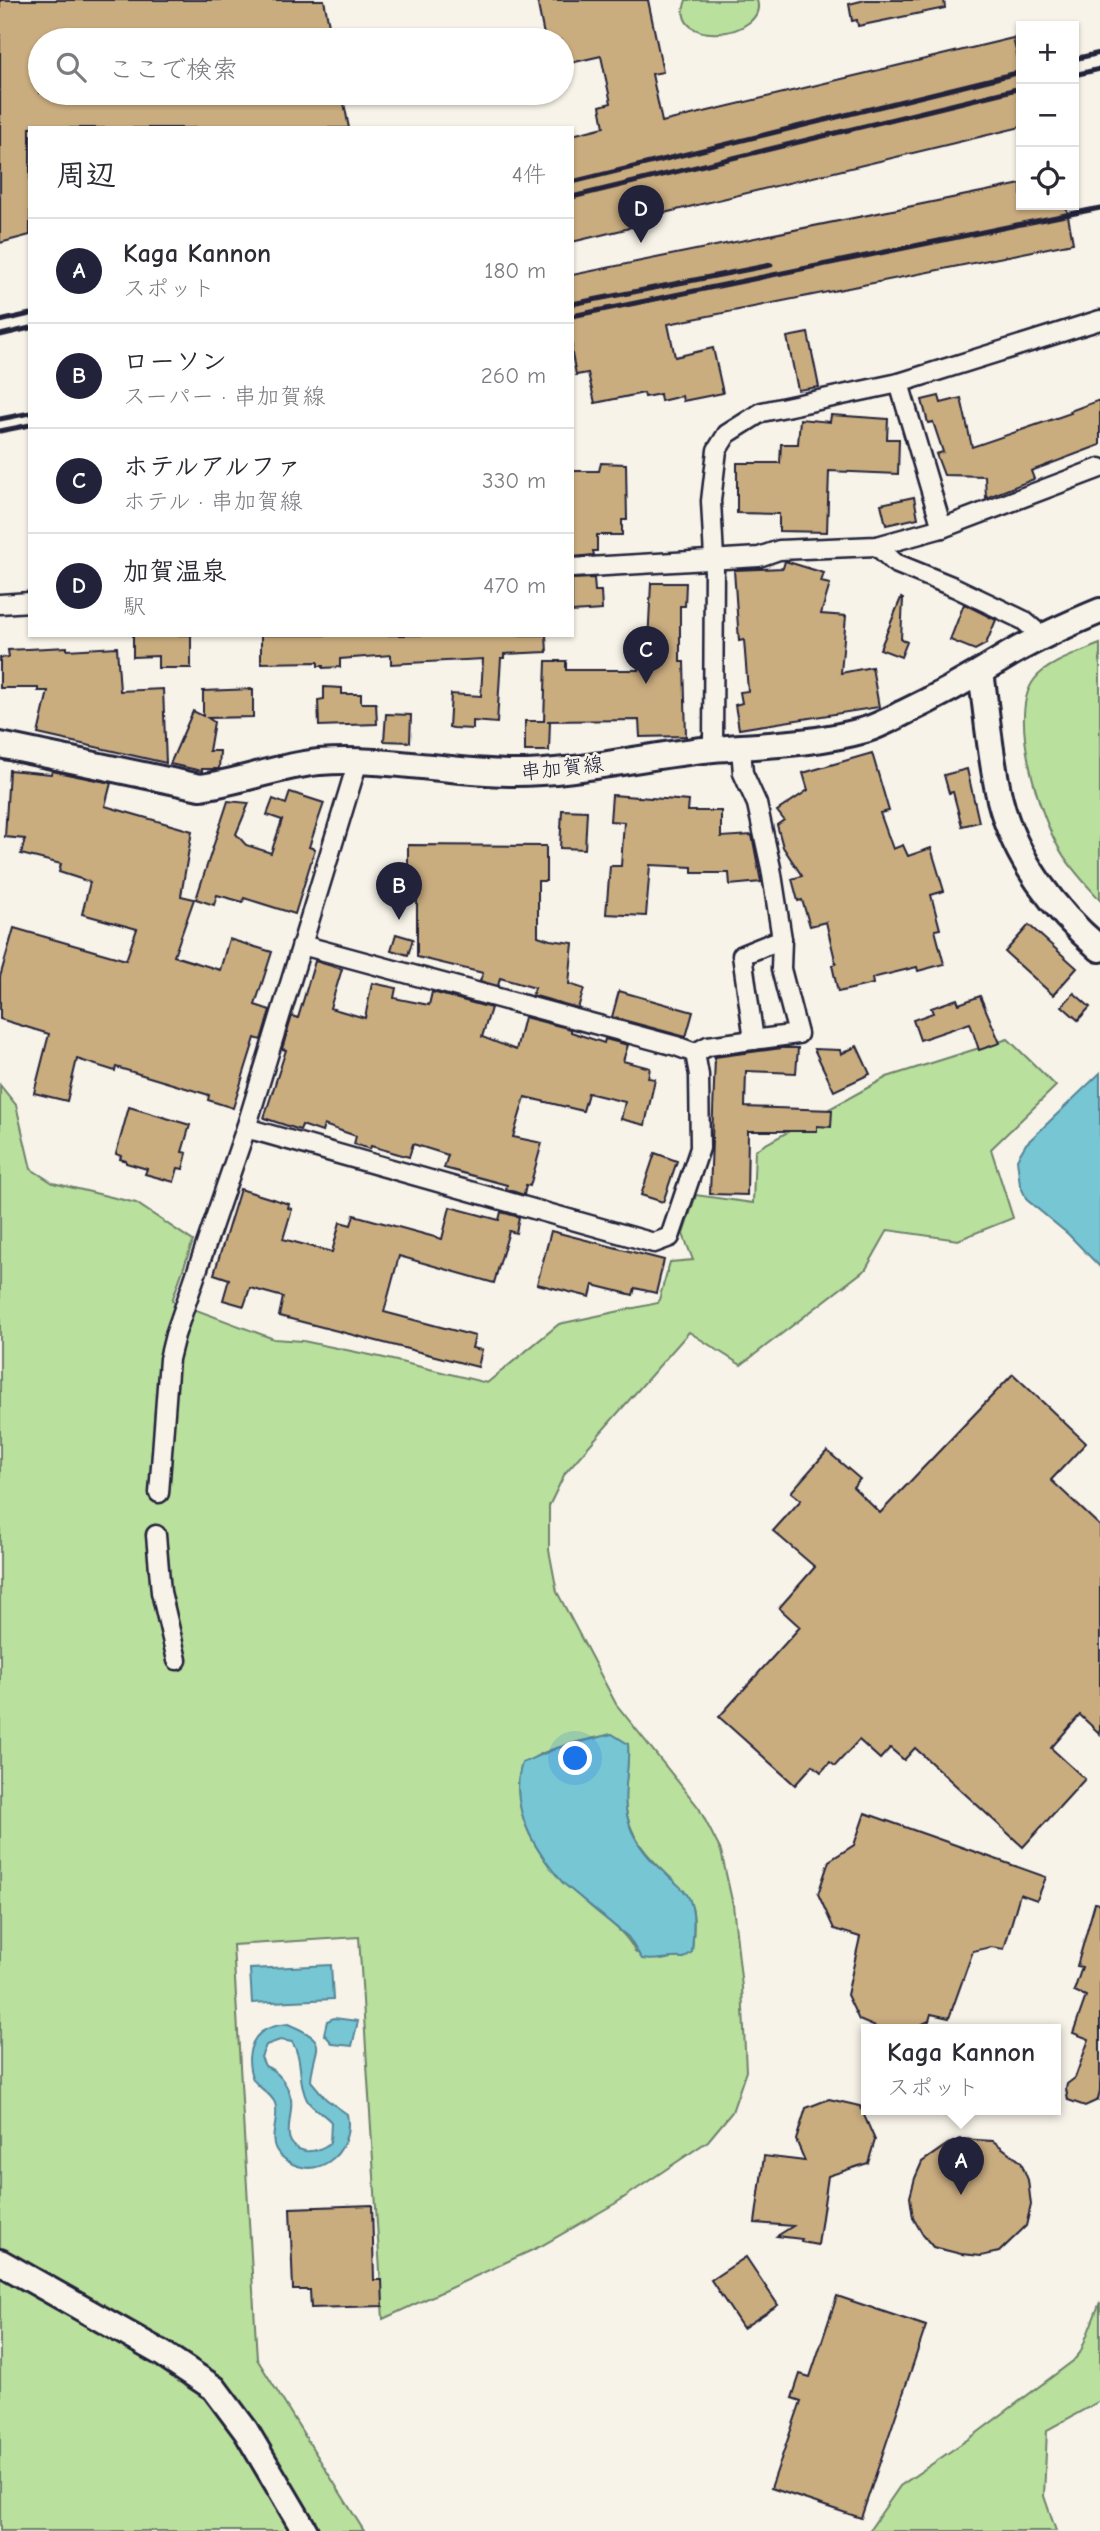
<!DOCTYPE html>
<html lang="ja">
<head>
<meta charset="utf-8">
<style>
	body { margin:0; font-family:"Comic Neue","Klee One",sans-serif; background:#f7f7f7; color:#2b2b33 }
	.controls { position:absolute; right:21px; top:21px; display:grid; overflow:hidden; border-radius:0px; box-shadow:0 2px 5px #0004 }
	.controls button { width:63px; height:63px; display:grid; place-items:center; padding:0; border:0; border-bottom:2px solid #e1e1e2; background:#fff; color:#2b2b33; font:35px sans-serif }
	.you { position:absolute; left:576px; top:1759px; width:24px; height:24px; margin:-18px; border:5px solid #fff; border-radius:50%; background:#1a73e8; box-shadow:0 0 0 10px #1a73e833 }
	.badge { display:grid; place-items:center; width:46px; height:46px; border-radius:50%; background:#22223b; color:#fff; font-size:23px; font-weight:700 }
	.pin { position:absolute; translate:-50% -58px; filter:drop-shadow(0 2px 4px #0008) }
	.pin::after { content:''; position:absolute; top:37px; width:24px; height:21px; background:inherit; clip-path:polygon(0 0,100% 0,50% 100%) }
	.popup { position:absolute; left:861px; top:2024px; width:200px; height:91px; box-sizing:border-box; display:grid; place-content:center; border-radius:0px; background:#fff; filter:drop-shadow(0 2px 5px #0005); font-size:23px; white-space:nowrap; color:#7c7c81 }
	.popup b { font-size:26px; color:#2b2b33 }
	.popup::after { content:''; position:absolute; left:50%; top:100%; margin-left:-14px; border:14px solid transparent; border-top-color:#fff }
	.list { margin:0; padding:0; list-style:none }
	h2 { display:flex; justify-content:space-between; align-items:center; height:91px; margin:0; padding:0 28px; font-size:30px }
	h2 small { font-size:23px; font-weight:400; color:#7c7c81 }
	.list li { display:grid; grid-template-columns:46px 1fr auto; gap:21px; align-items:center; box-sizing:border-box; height:105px; padding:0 28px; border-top:2px solid #e1e1e2 }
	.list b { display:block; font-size:26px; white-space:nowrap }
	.list p { margin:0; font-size:23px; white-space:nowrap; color:#7c7c81 }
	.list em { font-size:23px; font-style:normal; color:#7c7c81 }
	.icon { flex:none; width:38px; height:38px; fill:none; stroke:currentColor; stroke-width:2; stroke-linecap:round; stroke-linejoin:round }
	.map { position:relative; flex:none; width:1100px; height:2531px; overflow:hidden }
	.search { position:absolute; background:#fff; box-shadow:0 2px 5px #0004; left:28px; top:28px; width:546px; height:77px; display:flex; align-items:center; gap:18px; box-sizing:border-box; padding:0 24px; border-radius:38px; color:#7c7c81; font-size:26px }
	.panel { position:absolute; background:#fff; box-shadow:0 2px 5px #0004; left:28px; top:126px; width:546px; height:511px; border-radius:0px }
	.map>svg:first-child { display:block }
	.green { fill:#b9e09c; stroke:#6e816c; stroke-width:2; fill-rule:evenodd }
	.water { fill:#77c6d4; stroke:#558497; stroke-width:2; fill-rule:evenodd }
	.building { fill:#caad7f; stroke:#22223b; stroke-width:2 }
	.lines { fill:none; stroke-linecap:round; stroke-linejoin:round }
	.street-casing { stroke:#22223b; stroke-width:23 }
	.secondary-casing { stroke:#22223b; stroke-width:30 }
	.street { stroke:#f7f3e8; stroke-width:18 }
	.secondary { stroke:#f7f3e8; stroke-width:24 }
	.rail { stroke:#22223b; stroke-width:5 }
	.labels { text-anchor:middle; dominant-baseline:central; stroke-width:5; stroke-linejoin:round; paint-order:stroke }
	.street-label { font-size:21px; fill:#22223b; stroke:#f7f3e8 }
</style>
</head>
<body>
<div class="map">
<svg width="1100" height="2531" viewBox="0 0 1100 2531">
	<rect width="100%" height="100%" fill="#f7f3e8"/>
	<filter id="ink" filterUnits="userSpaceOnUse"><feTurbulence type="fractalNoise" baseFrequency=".0143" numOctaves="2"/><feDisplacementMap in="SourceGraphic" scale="14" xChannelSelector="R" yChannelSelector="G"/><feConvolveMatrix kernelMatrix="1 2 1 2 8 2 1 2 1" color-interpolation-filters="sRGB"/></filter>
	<g filter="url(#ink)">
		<g class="green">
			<path d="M686,0H757C769,38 667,50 686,0Z"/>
			<path d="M1100,644V900C1086,884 1070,868 1060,850C1039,815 1008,715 1034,680C1046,663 1081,652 1100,644Z"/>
			<path d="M1008,1039L1056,1086L991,1149L1013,1218L958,1240L888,1230L866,1269L741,1365L689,1332L565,1473L549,1506V1550L557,1592L616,1704L699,1808L721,1851L733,1905L742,1987L746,2071L732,2112L708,2141L616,2203L541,2246L383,2319L359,1937L233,1945L257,2359L364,2531H0V1085L16,1105L31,1169L53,1183L136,1203L193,1241L172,1301L274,1339L303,1341L380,1357L487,1383L559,1324L658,1303L670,1262L693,1260L683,1234L696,1195L753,1203L755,1150L887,1077ZM612,1734L628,1744C630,1776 618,1798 632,1830C646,1863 681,1879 692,1908C696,1921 693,1938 692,1951L684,1958L675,1957L662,1960L636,1953C625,1930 607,1921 588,1904C555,1876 525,1843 519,1798C518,1790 517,1780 520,1772C527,1750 591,1739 612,1734Z"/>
			<path d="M1100,2302V2401L1047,2430L1044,2496L1056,2531H869L900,2486L977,2433L1073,2361L1080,2353Z"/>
		</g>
		<g class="water">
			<path d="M1100,1073V1267L1068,1234L1027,1200L1020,1185L1017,1159L1026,1144Z"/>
			<path d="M612,1734L628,1744C630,1776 619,1798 631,1829C639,1848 652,1862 667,1875C674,1882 685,1889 689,1898C696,1914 693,1935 692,1952L684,1958C670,1956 656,1962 642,1959L628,1937L563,1883C535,1851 508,1807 522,1763L557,1748Z"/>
			<path d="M331,1965L333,1999L252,2003L250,1969Z"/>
			<path d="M334,2018L358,2021L352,2046L333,2044L324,2034L327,2021Z"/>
			<path d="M288,2024C333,2043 313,2045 311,2081L326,2099L347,2114C355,2154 313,2187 280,2155C265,2140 281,2121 275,2103C270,2092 259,2089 253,2079C250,2073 249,2065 249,2058C251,2033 266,2026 288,2024ZM280,2040L292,2042C304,2060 297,2081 307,2100C312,2109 325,2114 331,2122L330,2143C322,2149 315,2152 305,2151C277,2146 294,2116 291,2099C288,2084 278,2071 265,2066L261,2057L266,2045Z"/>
		</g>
		<g class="building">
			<path d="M0,0H324L332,40H40V93H342L349,128H30V235L0,243Z"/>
			<path d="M537,0H648L663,72L652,74L662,122L1013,38L1021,71V127L660,214L626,229L572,242V135L604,127L600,106L611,103L601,56L562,65V40H545Z"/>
			<path d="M865,0H944L945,8L858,26L857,20L852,21L849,4Z"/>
			<path d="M1021,184V205H1066L1073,243L668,324L675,357L713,348L723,393L683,401L682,396L661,401L660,394L645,397L644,393L595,403L588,373L576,375L572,354V275Z"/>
			<path d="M808,333L819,387L798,390L787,337Z"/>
			<path d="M939,396L941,403L961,398L972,447L1071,413L1070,411L1100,400V445L1031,471L1034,479L986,498L985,476L944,475L936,454L943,452L933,422L928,423L922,400Z"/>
			<path d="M831,415L888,419L887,439H899L898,474L829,471L827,532L779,531V514L737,513V463H780L781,444H798L800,419L830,422Z"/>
			<path d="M601,463L626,464L627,520H622V535H597V551H593L594,555L572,557V471H599Z"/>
			<path d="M914,497L918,518L886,525L881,504Z"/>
			<path d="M785,561L824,573L821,582L830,584L821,614L846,616L841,673L872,667L879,707L739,729L735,705L742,703L740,692L748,691L744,640L739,641L734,570L783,568Z"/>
			<path d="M594,578L595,591H601L602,610L572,612V579Z"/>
			<path d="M651,583H686L685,606H680V662H684L686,736L640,737L639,720L547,721H550L549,751H525V721H544L546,661H566V670H639L638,662H647Z"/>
			<path d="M901,598L903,599L901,639L907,642L901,657L880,649Z"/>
			<path d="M964,604L996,620L986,644L975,650L950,640Z"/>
			<path d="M133,635H191V668H158V656L133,657Z"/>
			<path d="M261,635H546L547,652L504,654V658H501L497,723L473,721V729L453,728L449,727L451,694L481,696L483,659L391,664V655L340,659V667L323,668V666H318V662L261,663Z"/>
			<path d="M67,647V650L117,647L120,691L163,689L166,763L38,734L48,691H38V688H0V658L9,657L8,650Z"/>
			<path d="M324,687L342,688V694H361V703H376L377,724L319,726L318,700L324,699Z"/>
			<path d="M253,689V717L208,718L214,722L209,751H220L219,769H202V771L170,764L193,711L203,716V691Z"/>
			<path d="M386,714L411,715L410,742L384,741Z"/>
			<path d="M872,753L889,811L880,813L893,849L903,845L908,856L931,848L944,891L931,895L940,929L935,930L944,964L918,971L917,967L872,978L873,984L838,992L832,965L836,964L826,922L810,926L802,900L798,901L792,879L802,876L783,847L777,825L784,820L777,811L808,790L803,773Z"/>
			<path d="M967,769L979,822L962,826L953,792L949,793L944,775Z"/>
			<path d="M9,770L51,774L52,771L111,783L105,806L192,831L181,896L194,899L174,956L220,970L229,939L272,952L255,1005L270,1010L261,1040L255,1038L233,1108L208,1100L209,1095L116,1067L115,1071L77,1059L67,1101L34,1093L49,1034L0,1019V977L14,928L126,960L137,929L82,914L90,882L59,872L61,864L21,854L25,839L5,837Z"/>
			<path d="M290,792L324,803L309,847L315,849L295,914L244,898L243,902L217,895L214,905L196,899L228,801L249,803L236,834L246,845L271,853L282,820L267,815L273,799L286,804Z"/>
			<path d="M612,795L689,801L688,811H721V837L752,835L761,882L730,885L729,873H692V867L650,865L646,916L606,914L610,866H621L624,822L610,821Z"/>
			<path d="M562,810L587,811L585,849L560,848Z"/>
			<path d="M408,845L546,846V881H538V936L550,940L573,943L569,984L584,989L578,1008L532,995L535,988L500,978L498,986L480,981L483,973L417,957V880H408Z"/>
			<path d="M1029,925L1077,968L1053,995L1005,952Z"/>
			<path d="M396,934L413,939L408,955L391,950Z"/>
			<path d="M315,961L342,969L330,1008L365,1018L372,983L396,988L394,998L429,1005L432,992L491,1008L482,1037L516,1050L524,1017L571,1029V1032L604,1043L605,1039L628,1045L623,1061L650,1068L648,1078L655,1079L645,1125L621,1119L625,1102L588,1093L583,1111L525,1097L513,1137L542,1143L530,1186L526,1185L524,1195L506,1189L507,1185L444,1168L448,1155L413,1144L409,1157L371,1146L370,1149L354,1144L356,1136L324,1125L322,1132L302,1125L300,1130L264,1118L286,1050L282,1049L292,1016L298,1018Z"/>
			<path d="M619,991L693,1012L686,1037L612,1017Z"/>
			<path d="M1074,993L1090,1007L1078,1020L1062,1006Z"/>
			<path d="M980,996L1000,1043L979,1050L970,1023L920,1040L913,1020L933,1013L931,1008L957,999L959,1004Z"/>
			<path d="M857,1046L870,1074L834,1091L814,1049L840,1050L841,1054Z"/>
			<path d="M782,1048H798L796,1073L746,1071L745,1107L832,1110L831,1127L817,1126V1131H748L747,1195L710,1194L715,1057Z"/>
			<path d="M129,1107L190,1125L182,1152L187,1153L183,1169L178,1168L174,1182L145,1174L147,1169L126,1163V1161L120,1159L121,1156L116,1154Z"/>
			<path d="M655,1153L677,1161L663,1202L641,1195Z"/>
			<path d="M240,1189L289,1204L288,1208L292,1209L283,1239L332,1252L340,1222L351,1225L354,1215L442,1239L450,1207L499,1220L501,1212L519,1217L516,1233L509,1231L494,1283L399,1256L384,1312L475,1336L472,1348L482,1350L478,1367L279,1316L283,1297L250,1288L244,1306L223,1300L229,1279L214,1274Z"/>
			<path d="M551,1231L664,1260L656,1293L635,1288L633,1295L593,1285L590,1297L537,1284Z"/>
			<path d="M1013,1374L1086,1443L1051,1480L1100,1526V1734L1080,1715L1051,1748L1085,1779L1023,1847L915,1748L904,1760L890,1748L880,1759L859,1740L835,1766L830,1762L821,1772L813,1765L795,1785L719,1717L800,1627L779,1608L815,1567L773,1531L801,1500L791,1492L827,1451L860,1479L853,1487L880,1513Z"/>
			<path d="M865,1813L1046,1877L1037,1900L1020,1894L1004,1949L991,1947L973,1951L949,2018L931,2014L929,2021L912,2029H880L859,2020L847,1995L860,1937L834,1929L818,1894L829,1861L854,1845Z"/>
			<path d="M1095,1903L1100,1904V2090L1098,2100L1085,2106L1068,2100L1066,2089L1067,2084L1075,2078L1089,2039L1073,2033L1086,1996L1074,1991L1082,1967L1077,1966Z"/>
			<path d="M829,2099L860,2106L875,2140L868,2163L828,2176L818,2245L801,2242L802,2239L777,2236L793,2226L755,2223L764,2156L805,2161L796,2140L806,2108Z"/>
			<path d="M961,2139L993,2141L1021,2162L1028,2180L1031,2205L1026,2226L999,2252L981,2256L961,2254L933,2247L923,2235L913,2218L910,2197L915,2178L922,2162L948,2144Z"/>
			<path d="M372,2205L374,2280H382L383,2306L311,2308L310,2290H293L290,2208Z"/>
			<path d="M746,2257L778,2305L743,2328L711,2280Z"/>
			<path d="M837,2296L926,2326L861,2518L771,2488L801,2401L792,2398L800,2374L810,2377Z"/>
		</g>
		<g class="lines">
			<defs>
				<g id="street">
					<path d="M899,383L942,528"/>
					<path d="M877,546L895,563L954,587L1023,620L1043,637"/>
					<path d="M572,568L759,557L779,550L877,546L942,528L1100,468"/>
					<path d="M0,604L30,602"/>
					<path d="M713,749L714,558L711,501L717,450L727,434L762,412L899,383L1100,320"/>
					<path d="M302,945L676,1046L695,1053"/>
					<path d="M754,1040L742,955L782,939"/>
					<path d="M695,1053L708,1046L798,1034L781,969L782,939L771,868L757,804L743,773L741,748"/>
					<path d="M246,1128L654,1243L670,1237L700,1148L699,1075L695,1053"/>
					<path d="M159,1493L169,1359L175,1335L246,1128L358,761"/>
					<path d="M156,1535L161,1592L177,1660"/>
				</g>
				<g id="secondary">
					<path d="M981,672C987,714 990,758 1000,800C1015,859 1054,910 1100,949"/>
					<path d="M0,745L200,787C241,782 278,766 319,762C382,757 446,772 509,773C577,774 645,755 713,749C764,745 815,744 865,730C878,726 891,719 903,713C937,697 969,679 1000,660C1032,640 1066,625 1100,611"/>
					<path d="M0,2262L163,2354L214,2388L246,2431L305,2531"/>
				</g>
			</defs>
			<use href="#street" class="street-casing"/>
			<use href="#secondary" class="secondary-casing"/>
			<use href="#street" class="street"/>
			<use href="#secondary" class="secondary"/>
			<g class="rail">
				<path d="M1074,59L1100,53"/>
				<path d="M1074,75L1100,69"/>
				<path d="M572,182L1021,72"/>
				<path d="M572,197L1021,88"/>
				<path d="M572,304L771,265"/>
				<path d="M572,316L1100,208"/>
				<path d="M0,321L30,314"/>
				<path d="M0,335L30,328"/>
				<path d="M0,419L30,413"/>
				<path d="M0,431L30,425"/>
			</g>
		</g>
	</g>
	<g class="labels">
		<g class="street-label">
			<text transform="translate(562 768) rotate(-6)">串加賀線</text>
		</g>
	</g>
</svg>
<div class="controls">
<button>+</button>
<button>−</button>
<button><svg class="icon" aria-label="locate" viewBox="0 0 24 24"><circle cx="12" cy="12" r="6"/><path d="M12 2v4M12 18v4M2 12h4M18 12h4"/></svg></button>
</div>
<div class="you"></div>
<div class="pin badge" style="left:961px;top:2195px">A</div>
<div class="popup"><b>Kaga Kannon</b>スポット</div>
<div class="pin badge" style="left:399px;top:920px">B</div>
<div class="pin badge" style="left:646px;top:684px">C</div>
<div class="pin badge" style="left:641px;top:243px">D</div>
<div class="search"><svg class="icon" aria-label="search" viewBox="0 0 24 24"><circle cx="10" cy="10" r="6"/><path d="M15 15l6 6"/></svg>ここで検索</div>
<section class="panel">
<h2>周辺<small>4件</small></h2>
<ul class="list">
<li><span class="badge">A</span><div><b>Kaga Kannon</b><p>スポット</p></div><em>180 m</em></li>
<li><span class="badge">B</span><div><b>ローソン</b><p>スーパー · 串加賀線</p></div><em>260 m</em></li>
<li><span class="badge">C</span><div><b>ホテルアルファ</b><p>ホテル · 串加賀線</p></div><em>330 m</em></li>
<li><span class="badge">D</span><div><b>加賀温泉</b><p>駅</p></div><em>470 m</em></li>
</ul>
</section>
</div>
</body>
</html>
